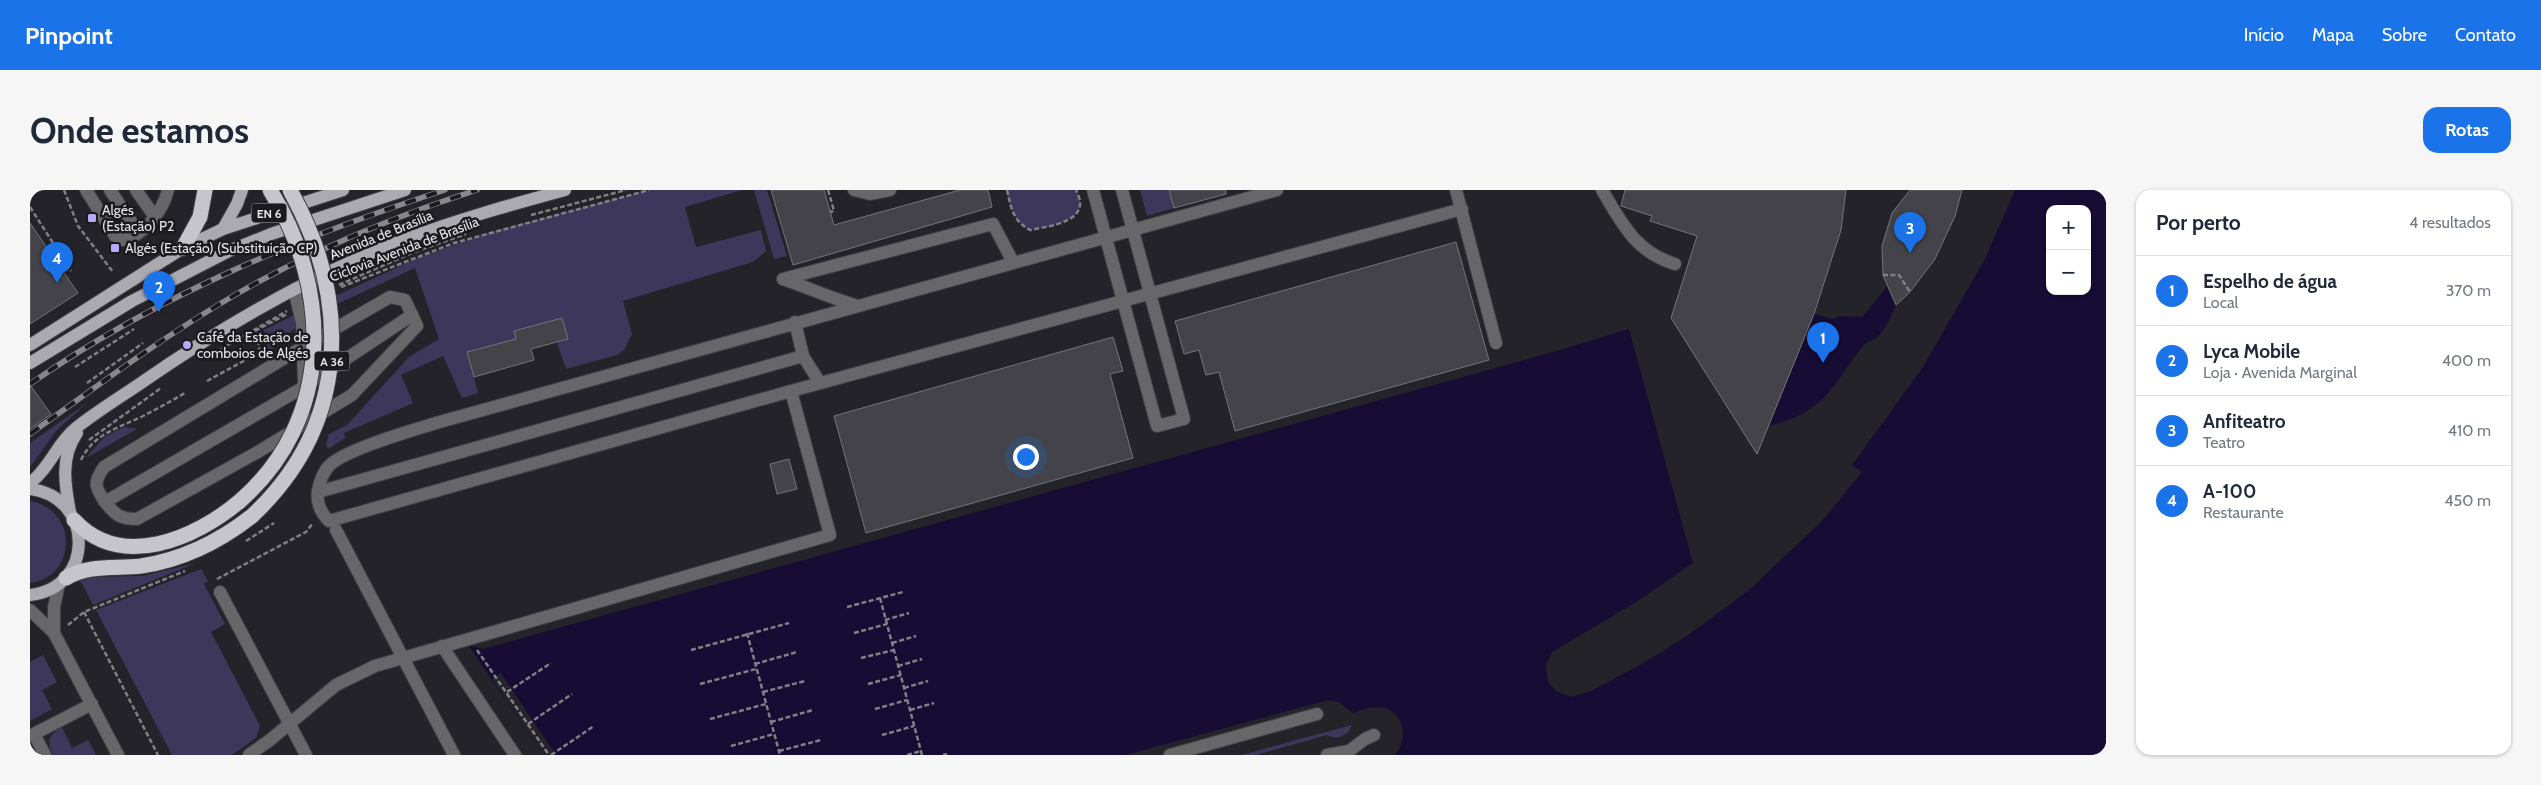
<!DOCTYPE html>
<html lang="pt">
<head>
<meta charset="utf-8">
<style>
	body { margin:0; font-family:Cabin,sans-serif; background:#f6f6f7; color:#1f2937 }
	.controls { position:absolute; right:15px; top:15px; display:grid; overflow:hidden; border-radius:10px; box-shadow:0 1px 4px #0004 }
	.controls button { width:45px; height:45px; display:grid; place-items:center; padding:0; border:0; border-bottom:1px solid #e0e1e3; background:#fff; color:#1f2937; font:25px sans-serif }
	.you { position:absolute; left:995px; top:266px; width:18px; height:18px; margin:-12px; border:4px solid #fff; border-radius:50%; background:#1a73e8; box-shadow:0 0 0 8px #1a73e833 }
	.badge { display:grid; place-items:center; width:32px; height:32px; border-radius:50%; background:#1a73e8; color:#fff; font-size:16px; font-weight:700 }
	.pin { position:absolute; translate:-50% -41px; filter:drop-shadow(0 1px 2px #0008) }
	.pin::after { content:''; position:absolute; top:26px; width:18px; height:15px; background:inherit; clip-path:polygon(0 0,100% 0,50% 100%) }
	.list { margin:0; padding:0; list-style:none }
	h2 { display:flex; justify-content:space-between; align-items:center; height:65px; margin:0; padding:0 20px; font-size:21px }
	h2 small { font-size:16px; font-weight:400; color:#747a83 }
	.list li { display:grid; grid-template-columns:32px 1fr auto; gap:15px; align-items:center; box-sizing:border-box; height:70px; padding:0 20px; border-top:1px solid #e0e1e3 }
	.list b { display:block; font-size:19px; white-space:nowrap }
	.list p { margin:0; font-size:16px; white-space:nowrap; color:#747a83 }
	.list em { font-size:16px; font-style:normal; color:#747a83 }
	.map { position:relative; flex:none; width:2076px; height:565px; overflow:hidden; border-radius:15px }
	header { display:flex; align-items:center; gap:30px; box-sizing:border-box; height:70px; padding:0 25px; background:#1a73e8; color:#fff }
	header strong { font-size:24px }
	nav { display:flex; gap:28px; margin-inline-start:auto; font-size:18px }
	.intro { display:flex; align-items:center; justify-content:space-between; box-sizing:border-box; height:120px; padding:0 30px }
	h1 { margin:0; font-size:35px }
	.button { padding:12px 22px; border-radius:15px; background:#1a73e8; color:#fff; font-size:18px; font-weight:700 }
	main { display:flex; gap:30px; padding:0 30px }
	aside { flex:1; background:#fff; border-radius:15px; box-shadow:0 1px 4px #0004 }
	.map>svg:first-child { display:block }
	.green { fill:#3e375c }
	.water { fill:#170c34; fill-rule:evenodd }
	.pier { fill:#242329 }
	.building { fill:#444349; stroke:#75747a }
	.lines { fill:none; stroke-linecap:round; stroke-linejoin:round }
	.minor-casing { stroke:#3f3e44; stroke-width:14 }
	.major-casing { stroke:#3f3e44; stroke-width:14 }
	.highway-casing { stroke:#3f3e44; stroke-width:17 }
	.path { stroke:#818085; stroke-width:2.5; stroke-dasharray:5 2.5; stroke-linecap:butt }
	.minor { stroke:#67676a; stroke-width:12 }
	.major { stroke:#abaab0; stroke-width:12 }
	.highway { stroke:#c6c5cc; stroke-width:15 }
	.rail-casing { stroke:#88878c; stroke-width:5.5 }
	.rail { stroke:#1b1a1f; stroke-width:4; stroke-dasharray:11; stroke-linecap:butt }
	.highway-bridge-casing { stroke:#3f3e44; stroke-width:17; stroke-linecap:butt }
	.highway-bridge { stroke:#c6c5cc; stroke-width:15 }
	.poi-dot { fill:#b7abf7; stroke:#1b1a1f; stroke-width:2 }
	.labels { text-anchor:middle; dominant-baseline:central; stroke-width:5; stroke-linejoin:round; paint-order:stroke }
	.shield { fill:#1b1a1f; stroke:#a8a7ac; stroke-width:1 }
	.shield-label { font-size:12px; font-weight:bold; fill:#e5e4e8 }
	.poi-label { font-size:14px; fill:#e5e4e8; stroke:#1b1a1f; text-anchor:start }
	.street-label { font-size:14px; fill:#e5e4e8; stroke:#1b1a1f }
</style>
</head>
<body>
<header>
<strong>Pinpoint</strong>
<nav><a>Início</a><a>Mapa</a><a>Sobre</a><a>Contato</a></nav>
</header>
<div class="intro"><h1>Onde estamos</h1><a class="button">Rotas</a></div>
<main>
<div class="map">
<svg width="2076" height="565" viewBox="0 0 2076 565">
	<rect width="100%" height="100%" fill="#242329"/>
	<g class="green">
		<path d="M619,0H712L655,17L666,57L731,40L736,61L723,72L593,111L602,144L594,160L587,165L536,179L527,153L538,149L531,128L484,141L486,149L444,187L448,203L432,208L413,166L371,185L383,213L314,243L315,248L298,259L296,255L299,244L317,235L379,167L409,149L385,78L279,127L277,119L388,68L460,42Z"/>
		<path d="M724,0H737L757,66L744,69Z"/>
		<path d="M976,0H1046C1048,4 1051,11 1050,15C1048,34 1014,37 1000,40C983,31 981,17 976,0Z"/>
		<path d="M1110,0H1139L1144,18L1117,26Z"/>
		<path d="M264,125L266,137L237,163L234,140Z"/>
		<path d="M57,213L27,240L0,277V253Z"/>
		<path d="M94,237L107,239L56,268L74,247Z"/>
		<path d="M0,311C48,319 48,386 0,393Z"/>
		<path d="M166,373L63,415L50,390L63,387L113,386Z"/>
		<path d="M171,379L178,391L174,394L195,434L181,442L230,536L226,548L202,565H142L66,420Z"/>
		<path d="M13,465L27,492L12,500L22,519L0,531V472Z"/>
		<path d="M1322,535C1318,546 1308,550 1297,545L1226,565H1212Z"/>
		<path d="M32,537L42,558L58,550L66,565H23C16,552 19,544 32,537Z"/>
	</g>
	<g class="water">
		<path d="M1985,0H2076V565H1365C1379,548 1375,520 1349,517C1340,517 1331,520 1323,523L1309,512L1298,510L1095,565H513L439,456L453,459L1523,162L1599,139L1663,373L1606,412L1522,462L1516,476L1518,492L1527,502L1541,507L1561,501L1612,474L1658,445L1718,401L1792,331L1832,282L1822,275L1893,177L1955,69ZM2020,19H2057V101H2020Z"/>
		<path d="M1857,97L1866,115C1861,126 1855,141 1846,148C1841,151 1836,152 1833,156C1799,199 1797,221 1739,236L1784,124L1802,129L1809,126L1832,127Z"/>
	</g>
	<path class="pier" d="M471,483L526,565H513L462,489Z"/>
	<g class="building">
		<path d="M741,0H794L804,35L930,0H958L962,17L763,75Z"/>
		<path d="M1139,0H1196V4L1144,18Z"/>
		<path d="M1595,0H1816L1811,40L1784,124L1727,264L1641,128L1667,46L1620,31L1622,26L1591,16Z"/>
		<path d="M1880,0H1932L1925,26L1905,69L1880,102L1866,115L1853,85L1852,56L1862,23Z"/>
		<path d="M0,33L48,103L0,134Z"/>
		<path d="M1426,52L1459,170L1205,241L1189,182L1176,185L1169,160L1154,164L1145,131Z"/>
		<path d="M532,128L538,149L501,159L504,170L444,187L437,162L486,149L484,141Z"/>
		<path d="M1083,147L1093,181L1080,184L1103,268L836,343L804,226Z"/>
		<path d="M0,195L21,224L0,239Z"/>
		<path d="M759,269L767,299L747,304L740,274Z"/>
	</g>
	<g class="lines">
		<defs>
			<g id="minor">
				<path d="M56,0L85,46L93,50C114,46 133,20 138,0"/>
				<path d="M80,0L108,42"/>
				<path d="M106,0L125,27"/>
				<path d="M824,0L840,4L860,0"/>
				<path d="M1063,0L1127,236L1154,229L1092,0"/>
				<path d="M1247,0L406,233C383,240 313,260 299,276C293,282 290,291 288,300C286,312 290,322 299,331L761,201L1432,19"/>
				<path d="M1426,0L1466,153"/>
				<path d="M1572,0C1592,33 1605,62 1645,74"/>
				<path d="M753,89L963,34L983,72"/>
				<path d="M753,89C777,97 800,108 825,115"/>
				<path d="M264,99L272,133L273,157L74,277C63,293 65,297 75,312L274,197L382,125L375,110L360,107L273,157L274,195"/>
				<path d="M765,132L773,166L790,193"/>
				<path d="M288,302L773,166"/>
				<path d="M75,312C86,326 91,329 107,329L226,263L322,205L387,136L382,125"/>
				<path d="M306,340L424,565"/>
				<path d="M190,402L276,565"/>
				<path d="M0,420L24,443L88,565"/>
				<path d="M24,443V417L29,394"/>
				<path d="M412,456L485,565"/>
				<path d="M4,544L15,565"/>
				<path d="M0,546L62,514"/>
				<path d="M219,565L240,550L306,495L345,476L800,345L761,201"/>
				<path d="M1140,565L1287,524"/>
				<path d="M1297,565L1319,561L1335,549L1344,545"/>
			</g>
			<g id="major">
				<path d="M193,39L207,14L212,0"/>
				<path d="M0,155L153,58L193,39L313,0"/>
				<path d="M0,173L102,111L199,61L241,44L375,0"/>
				<path d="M0,293C20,278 27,253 46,238C66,222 89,208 111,193C193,136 279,86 373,50C426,30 480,15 535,0"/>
				<path d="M0,299C65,307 65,398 0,405"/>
				<path d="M40,322C35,296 30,267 47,243"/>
			</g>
			<g id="highway">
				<path d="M153,58L170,27L175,0"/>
				<path d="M44,330C91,381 165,349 210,311"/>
				<path d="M36,388C59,374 86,379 111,376C152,370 190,351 222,326"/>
			</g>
		</defs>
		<use href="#minor" class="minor-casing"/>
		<use href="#major" class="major-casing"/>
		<use href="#highway" class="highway-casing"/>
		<g class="path">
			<path d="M34,0L48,36L83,82"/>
			<path d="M798,0L804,21L800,22"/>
			<path d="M977,0C981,18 983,31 1000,40C1014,37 1048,34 1050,15C1051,11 1048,4 1046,0"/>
			<path d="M0,17L41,81"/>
			<path d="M501,25L596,0"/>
			<path d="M1853,85H1869L1880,102"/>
			<path d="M309,95L382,63L436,44"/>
			<path d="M311,97L424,53L619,0"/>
			<path d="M225,141L257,124"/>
			<path d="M184,163L257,121"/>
			<path d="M45,177L104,139"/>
			<path d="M177,191L230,162L226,142"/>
			<path d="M57,193L113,153"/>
			<path d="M59,250L131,198"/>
			<path d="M51,270C64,243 89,238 113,226C127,219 141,211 155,203"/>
			<path d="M216,351L244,333"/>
			<path d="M187,389L276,342L283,333"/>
			<path d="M850,408L892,565"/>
			<path d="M817,417L873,402"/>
			<path d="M54,422L128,565"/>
			<path d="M855,430L879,423"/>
			<path d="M38,435L54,422L155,381"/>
			<path d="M717,443L750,565"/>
			<path d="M824,443L857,434"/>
			<path d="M862,453L886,446"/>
			<path d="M447,460L519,565"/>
			<path d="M661,460L759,433"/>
			<path d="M831,468L864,460"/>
			<path d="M725,474L767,462"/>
			<path d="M868,476L892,469"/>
			<path d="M670,494L726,479"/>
			<path d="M838,494L871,485"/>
			<path d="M874,498L898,491"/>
			<path d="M477,502L521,473"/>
			<path d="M733,502L775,491"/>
			<path d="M845,519L877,510"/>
			<path d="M880,520L904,513"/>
			<path d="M680,529L736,514"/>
			<path d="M741,532L783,520"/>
			<path d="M498,534L542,504"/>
			<path d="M852,545L884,536"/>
			<path d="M701,556L744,544"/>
			<path d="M749,561L791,550"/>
			<path d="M521,565L564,536"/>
			<path d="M877,565L891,561"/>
			<path d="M913,565L917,564"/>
		</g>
		<use href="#minor" class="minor"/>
		<use href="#major" class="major"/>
		<use href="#highway" class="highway"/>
		<defs>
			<g id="rail">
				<path d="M0,194C126,106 270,47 415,0"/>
				<path d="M0,244C62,200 123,154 188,115C269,66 356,29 447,0"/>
			</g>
		</defs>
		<use href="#rail" class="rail-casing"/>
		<use href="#rail" class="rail"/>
		<defs>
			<g id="highway-bridge">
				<path d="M210,311C304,229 302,100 240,0"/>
				<path d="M222,326C319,235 322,112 260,0"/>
			</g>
		</defs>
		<use href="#highway-bridge" class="highway-bridge-casing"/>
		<use href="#highway-bridge" class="highway-bridge"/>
	</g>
	<g class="poi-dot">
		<rect x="57" y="23" width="10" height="10" rx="2.5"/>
		<rect x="80" y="53" width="10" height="10" rx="2.5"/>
		<circle cx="157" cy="155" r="5"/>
	</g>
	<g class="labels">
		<g class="shield">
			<rect x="221.5" y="13.5" width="35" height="19" rx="4"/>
			<rect x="284.5" y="161.5" width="35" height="19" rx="4"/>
		</g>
		<g class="shield-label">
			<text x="239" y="23">EN 6</text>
			<text x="302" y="171">A 36</text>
		</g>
		<g class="poi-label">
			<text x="72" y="20">Algés<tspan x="72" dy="16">(Estação) P2</tspan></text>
			<text x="95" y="58">Algés (Estação) (Substituição CP)</text>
			<text x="167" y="147">Café da Estação de<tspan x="167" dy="16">comboios de Algés</tspan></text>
		</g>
		<g class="street-label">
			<text transform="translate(351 45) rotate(-22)">Avenida de Brasília</text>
			<text transform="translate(374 59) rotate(-21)">Ciclovia Avenida de Brasília</text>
		</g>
	</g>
</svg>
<div class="controls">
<button>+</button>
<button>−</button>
</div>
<div class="you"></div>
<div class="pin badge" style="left:1793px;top:173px">1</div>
<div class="pin badge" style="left:129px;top:122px">2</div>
<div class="pin badge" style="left:1880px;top:63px">3</div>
<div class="pin badge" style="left:27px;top:93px">4</div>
</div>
<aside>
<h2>Por perto<small>4 resultados</small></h2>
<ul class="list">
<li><span class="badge">1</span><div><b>Espelho de água</b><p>Local</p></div><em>370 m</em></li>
<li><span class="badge">2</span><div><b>Lyca Mobile</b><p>Loja · Avenida Marginal</p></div><em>400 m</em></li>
<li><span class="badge">3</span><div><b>Anfiteatro</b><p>Teatro</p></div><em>410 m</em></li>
<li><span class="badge">4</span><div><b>A-100</b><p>Restaurante</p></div><em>450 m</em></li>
</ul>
</aside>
</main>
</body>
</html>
